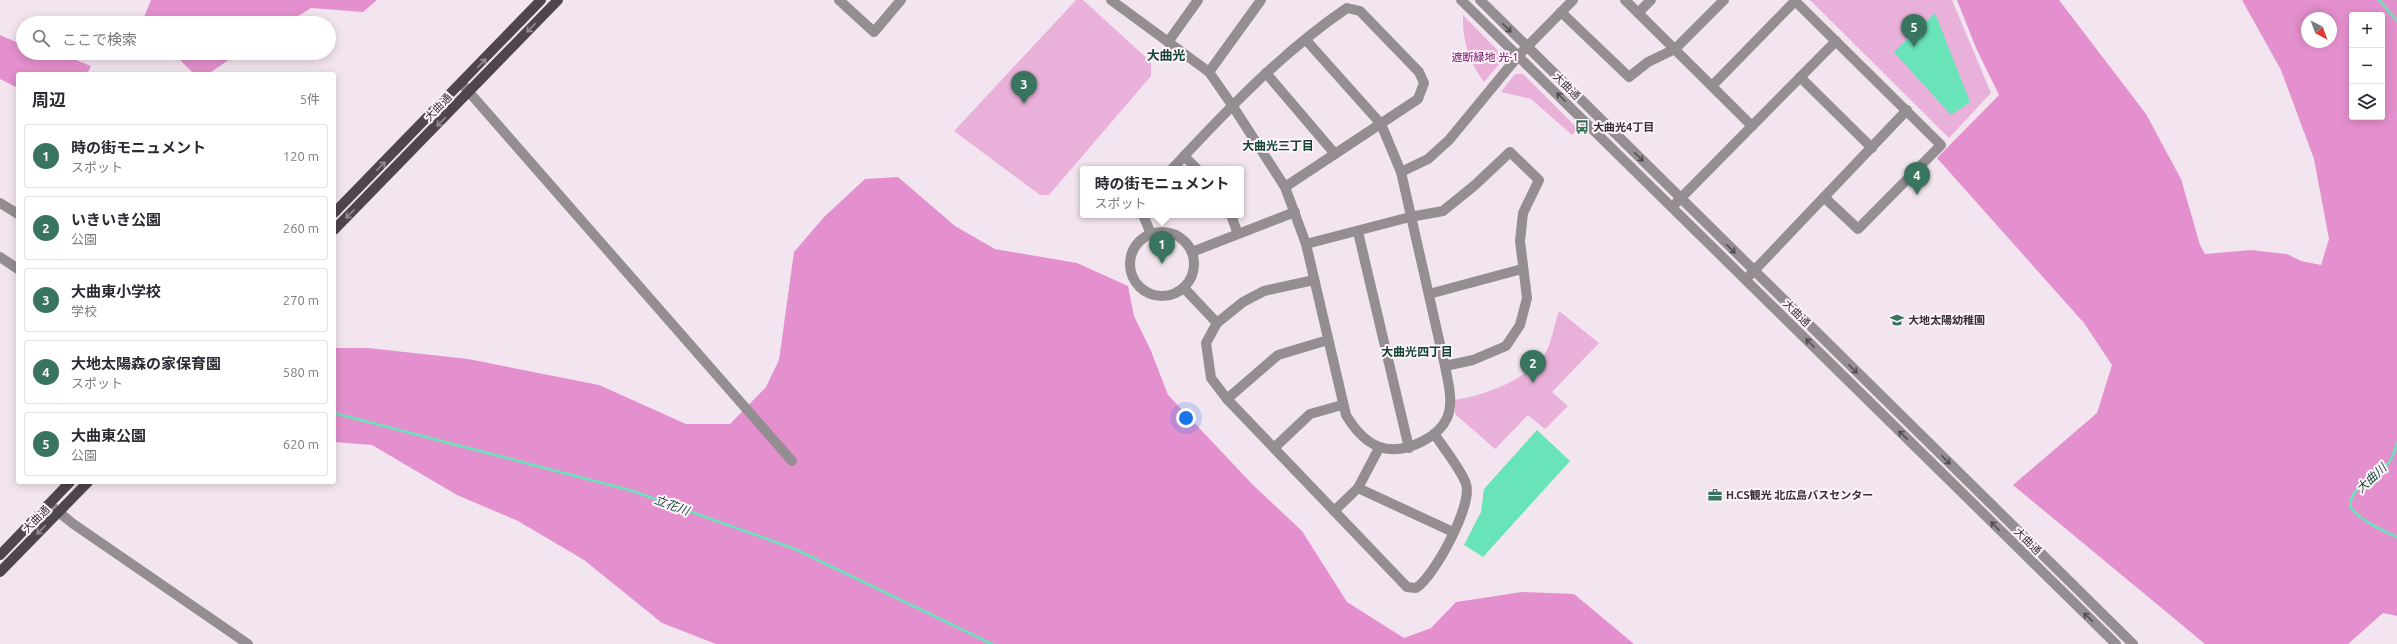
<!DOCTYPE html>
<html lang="ja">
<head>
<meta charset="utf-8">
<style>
	body { margin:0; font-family:Ubuntu,"Noto Sans JP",sans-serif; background:#f2f2f3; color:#2b2b33 }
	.controls { position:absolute; right:12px; top:12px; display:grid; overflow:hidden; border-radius:4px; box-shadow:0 2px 10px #0003 }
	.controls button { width:36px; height:36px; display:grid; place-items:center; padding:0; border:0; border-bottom:1px solid #e1e1e2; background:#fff; color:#2b2b33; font:20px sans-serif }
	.compass { position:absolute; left:2301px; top:12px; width:36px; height:36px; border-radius:50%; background:#fff; box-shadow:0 2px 10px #0003; rotate:139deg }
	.you { position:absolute; left:1186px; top:418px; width:14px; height:14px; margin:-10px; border:3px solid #fff; border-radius:50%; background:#1a73e8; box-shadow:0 0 0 6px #1a73e833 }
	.badge { display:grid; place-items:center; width:26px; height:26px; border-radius:50%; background:#38745e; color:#fff; font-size:13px; font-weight:700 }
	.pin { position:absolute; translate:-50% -33px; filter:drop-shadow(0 1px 2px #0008) }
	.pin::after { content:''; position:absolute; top:21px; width:14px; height:12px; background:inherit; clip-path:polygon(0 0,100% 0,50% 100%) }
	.popup { position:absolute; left:1080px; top:166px; width:164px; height:52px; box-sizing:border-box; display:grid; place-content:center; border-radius:4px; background:#fff; filter:drop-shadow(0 1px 3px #0005); font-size:13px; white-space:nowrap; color:#7c7c81 }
	.popup b { font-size:15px; color:#2b2b33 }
	.popup::after { content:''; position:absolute; left:50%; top:100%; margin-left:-8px; border:8px solid transparent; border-top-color:#fff }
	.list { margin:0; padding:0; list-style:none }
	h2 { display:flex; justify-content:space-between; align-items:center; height:52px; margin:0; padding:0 16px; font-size:17px }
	h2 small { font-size:13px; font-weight:400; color:#7c7c81 }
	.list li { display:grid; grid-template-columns:26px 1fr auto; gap:12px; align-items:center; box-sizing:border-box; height:64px; margin:0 8px 8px; padding:0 8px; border:1px solid #e1e1e2; border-radius:4px }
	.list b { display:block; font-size:15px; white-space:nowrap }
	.list p { margin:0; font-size:13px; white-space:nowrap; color:#7c7c81 }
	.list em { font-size:13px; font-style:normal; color:#7c7c81 }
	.icon { flex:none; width:22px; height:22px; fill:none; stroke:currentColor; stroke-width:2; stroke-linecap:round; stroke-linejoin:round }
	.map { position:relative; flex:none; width:2397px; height:644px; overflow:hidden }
	.search { position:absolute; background:#fff; box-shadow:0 2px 10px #0003; left:16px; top:16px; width:320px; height:44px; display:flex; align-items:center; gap:10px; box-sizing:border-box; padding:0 14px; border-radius:22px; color:#7c7c81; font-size:15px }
	.panel { position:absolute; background:#fff; box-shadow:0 2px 10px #0003; left:16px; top:72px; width:320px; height:412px; border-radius:4px }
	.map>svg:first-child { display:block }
	.green { fill:#e9b1d9 }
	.forest { fill:#e490ce; fill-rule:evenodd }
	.water { fill:#69e3b8 }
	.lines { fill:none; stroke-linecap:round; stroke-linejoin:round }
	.stream { stroke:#69e3b8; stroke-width:2.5 }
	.minor { stroke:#948e92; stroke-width:10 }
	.major { stroke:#4f454c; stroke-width:10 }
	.oneway { stroke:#958b92 }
	.oneway2 { stroke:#524c50 }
	.labels { text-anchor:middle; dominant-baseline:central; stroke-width:4; stroke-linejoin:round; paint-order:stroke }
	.park-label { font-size:11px; fill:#6d045c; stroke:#fff3fb }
	.street-label { font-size:11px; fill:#353034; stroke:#fff3fb }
	.poi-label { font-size:11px; font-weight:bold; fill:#353034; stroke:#fff3fb; text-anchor:start }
	.neighbourhood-label { font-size:12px; font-weight:bold; fill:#144535; stroke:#fff3fb }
	.water-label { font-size:12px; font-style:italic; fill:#164a39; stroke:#fff3fb }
	.quarter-label { font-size:13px; font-weight:bold; fill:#144535; stroke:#fff3fb }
</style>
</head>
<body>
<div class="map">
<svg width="2397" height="644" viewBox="0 0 2397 644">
	<rect width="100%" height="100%" fill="#f3e5ef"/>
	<g class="green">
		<path d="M1076,0H1083L1151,62V76L1049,195H1040L954,131Z"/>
		<path d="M1810,0H1952L1991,93L1949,138Z"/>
		<path d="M1463,15L1501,54L1502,61L1484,82C1469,62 1462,40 1463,15Z"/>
		<path d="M1515,74H1523L1578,129L1572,135L1531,99L1501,92Z"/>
		<path d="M1559,311L1599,343L1552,392L1568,406L1545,429L1528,415L1495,449L1455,414V400C1486,395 1524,381 1544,355C1551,346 1555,322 1559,311Z"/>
	</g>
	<g class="forest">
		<path d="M151,0H377L363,12L311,8L287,23H143L142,22Z"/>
		<path d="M1957,0H2059L2146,114L2181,179L2200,245L2205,254L2251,250L2287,254L2301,261L2321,265L2329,239L2314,159L2281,70L2242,0H2397V616L2383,613L2348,644H2205L2013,485L2097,413L2112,365L2084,323L1937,158L1999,95L1976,48ZM2352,15H2382V117H2352ZM2307,18H2331V42H2307Z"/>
		<path d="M0,35L23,45V53H58L91,66L87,74H18V88L0,79Z"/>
		<path d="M173,53H239L208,74H194Z"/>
		<path d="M898,177L955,226L995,249L1077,263L1128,286L1134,316L1151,351L1168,395L1253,485L1302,531L1347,602L1404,638L1431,628L1456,602L1522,592L1574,594L1634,644H716L662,623L584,560L518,521L457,495L372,445L334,442V348H368L468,359L599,385L686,424H730L766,387L779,360L794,252L824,217L865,179Z"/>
	</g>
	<g class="water">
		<path d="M1935,13L1970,102L1951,115L1894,52Z"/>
		<path d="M1537,430L1570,461L1483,557L1464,545L1481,512L1484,489Z"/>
	</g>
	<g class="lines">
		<g class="stream">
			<path d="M2379,0L2397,21"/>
			<path d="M334,413L633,491L795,549L992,644"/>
			<path d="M2397,443C2395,448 2393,456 2390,461C2378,478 2350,484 2350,507C2363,522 2380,529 2397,537"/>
		</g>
		<g class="minor">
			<path d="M839,0L874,32L901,0"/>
			<path d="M1111,0L1209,72L1232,105L1285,187L1306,244L1346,415C1365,447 1389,459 1423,441C1433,436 1442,429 1447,418C1454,402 1448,382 1445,366L1401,172L1381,124L1306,40"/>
			<path d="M1461,0L2116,644"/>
			<path d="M1480,0L2133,644"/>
			<path d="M1625,0L1752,126"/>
			<path d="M1794,0L1941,145L1858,229L1824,197"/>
			<path d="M1561,12L1629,77L1648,62L1675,49L1724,0"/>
			<path d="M1638,13L1651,0"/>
			<path d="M1168,42L1198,0"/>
			<path d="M1209,72L1261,0"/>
			<path d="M1266,73L1335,154"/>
			<path d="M1800,77L1872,148"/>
			<path d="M462,84L792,461"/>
			<path d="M1712,86L1795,1"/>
			<path d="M1184,156L1197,169"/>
			<path d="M1172,169C1226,111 1281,53 1347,8L1360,11L1419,72L1424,83L1418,99L1285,187"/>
			<path d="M1401,172L1428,159L1449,140L1519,55L1573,0"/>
			<path d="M0,203L18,214"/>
			<path d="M1676,203L1836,41"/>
			<path d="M1143,215L1151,234"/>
			<path d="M1231,215L1238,234"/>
			<circle cx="1162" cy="264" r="32"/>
			<path d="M1358,232L1409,448"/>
			<path d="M1306,244L1410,217L1443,211L1475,185L1510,152L1539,180L1523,213L1520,241L1527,298L1520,325L1506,346L1473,360L1445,366"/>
			<path d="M1192,252L1295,212"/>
			<path d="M0,257L18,269"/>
			<path d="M1750,275L1907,110"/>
			<path d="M1314,280L1264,291L1243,302L1217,323L1206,343L1211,378L1227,399L1407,587L1416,588C1434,577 1473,505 1466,484C1462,471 1443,447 1435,435"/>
			<path d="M1184,288L1217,323"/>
			<path d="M1429,294L1522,269"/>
			<path d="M1227,399L1278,355L1328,340"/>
			<path d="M1274,448L1310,414L1342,405"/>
			<path d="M1358,488L1453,532"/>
			<path d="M49,504L72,523L248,644"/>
			<path d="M1334,511L1358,488L1379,448"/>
		</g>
		<g class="major">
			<path d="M334,213L541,0"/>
			<path d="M334,230L558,0"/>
			<path d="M0,555L70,482"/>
			<path d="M0,572L88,482"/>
		</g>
	</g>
	<defs><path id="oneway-shaft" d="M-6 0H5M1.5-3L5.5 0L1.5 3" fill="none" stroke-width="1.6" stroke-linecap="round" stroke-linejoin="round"/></defs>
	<g class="oneway">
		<use href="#oneway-shaft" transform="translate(531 28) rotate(134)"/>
		<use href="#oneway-shaft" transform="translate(482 63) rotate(-46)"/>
		<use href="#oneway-shaft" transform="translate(441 122) rotate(134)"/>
		<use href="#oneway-shaft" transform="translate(381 166) rotate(-45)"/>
		<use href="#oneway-shaft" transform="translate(350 214) rotate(135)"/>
		<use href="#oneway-shaft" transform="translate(41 530) rotate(135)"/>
	</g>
	<g class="oneway2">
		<use href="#oneway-shaft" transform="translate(1507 28) rotate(45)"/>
		<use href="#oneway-shaft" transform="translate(1561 97) rotate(-135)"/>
		<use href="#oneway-shaft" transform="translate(1639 157) rotate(45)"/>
		<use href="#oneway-shaft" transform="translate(1731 249) rotate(45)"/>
		<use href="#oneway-shaft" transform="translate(1810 343) rotate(-135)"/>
		<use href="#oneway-shaft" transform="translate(1853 369) rotate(45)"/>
		<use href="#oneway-shaft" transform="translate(1903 435) rotate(-136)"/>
		<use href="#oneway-shaft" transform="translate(1946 460) rotate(45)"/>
		<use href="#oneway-shaft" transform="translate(1995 526) rotate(-135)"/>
		<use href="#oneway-shaft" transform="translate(2088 617) rotate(-136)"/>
	</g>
	<defs>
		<symbol id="bus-bare" viewBox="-9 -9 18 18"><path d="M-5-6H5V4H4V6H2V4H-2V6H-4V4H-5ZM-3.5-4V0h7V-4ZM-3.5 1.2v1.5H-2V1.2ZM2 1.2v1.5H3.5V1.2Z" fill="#38745e" stroke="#fff3fb" stroke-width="2.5" paint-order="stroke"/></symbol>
		<symbol id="school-bare" viewBox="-9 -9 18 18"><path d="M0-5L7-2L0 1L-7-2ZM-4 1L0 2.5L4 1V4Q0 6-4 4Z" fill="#38745e" stroke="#fff3fb" stroke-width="2.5" paint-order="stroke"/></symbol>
		<symbol id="office-bare" viewBox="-9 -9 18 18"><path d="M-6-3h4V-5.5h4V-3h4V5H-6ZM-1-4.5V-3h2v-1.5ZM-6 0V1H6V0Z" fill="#38745e" stroke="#fff3fb" stroke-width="2.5" paint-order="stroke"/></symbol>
	</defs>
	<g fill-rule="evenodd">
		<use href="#bus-bare" x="1572" y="117" width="20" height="20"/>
		<use href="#school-bare" x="1887" y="310" width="20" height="20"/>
		<use href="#office-bare" x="1705" y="485" width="20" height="20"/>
	</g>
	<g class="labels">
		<g class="park-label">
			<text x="1485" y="57">遮断緑地 光-1</text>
		</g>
		<g class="street-label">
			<text transform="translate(1567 86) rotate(45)">大曲通</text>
			<text transform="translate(438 107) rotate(-46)">大曲通</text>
			<text transform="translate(1797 313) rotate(45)">大曲通</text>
			<text transform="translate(36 519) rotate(-45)">大曲通</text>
			<text transform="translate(2028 541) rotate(45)">大曲通</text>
		</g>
		<g class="poi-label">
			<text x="1593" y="127">大曲光4丁目</text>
			<text x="1908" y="320">大地太陽幼稚園</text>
			<text x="1726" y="495">H.CS観光 北広島バスセンター</text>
		</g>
		<g class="neighbourhood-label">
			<text x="1278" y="145">大曲光三丁目</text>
			<text x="1417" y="351">大曲光四丁目</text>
		</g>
		<g class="water-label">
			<text transform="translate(2371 478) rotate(-43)">大曲川</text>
			<text transform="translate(672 505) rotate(20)">立花川</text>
		</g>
		<g class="quarter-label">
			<text x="1166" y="55">大曲光</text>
		</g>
	</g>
</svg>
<div class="controls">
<button>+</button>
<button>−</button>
<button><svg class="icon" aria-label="layers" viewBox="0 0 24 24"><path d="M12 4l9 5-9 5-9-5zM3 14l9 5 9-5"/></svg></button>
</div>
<svg class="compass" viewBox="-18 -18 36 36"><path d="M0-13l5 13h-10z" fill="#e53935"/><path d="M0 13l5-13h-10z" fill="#7c7c81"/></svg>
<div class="you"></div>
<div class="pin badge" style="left:1162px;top:264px">1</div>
<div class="popup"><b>時の街モニュメント</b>スポット</div>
<div class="pin badge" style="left:1533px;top:383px">2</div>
<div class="pin badge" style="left:1024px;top:104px">3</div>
<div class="pin badge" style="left:1917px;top:195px">4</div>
<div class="pin badge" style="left:1914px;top:47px">5</div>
<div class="search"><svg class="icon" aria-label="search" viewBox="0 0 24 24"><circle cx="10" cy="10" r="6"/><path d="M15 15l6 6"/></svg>ここで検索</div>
<section class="panel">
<h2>周辺<small>5件</small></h2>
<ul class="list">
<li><span class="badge">1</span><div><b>時の街モニュメント</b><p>スポット</p></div><em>120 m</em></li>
<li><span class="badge">2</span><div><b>いきいき公園</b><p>公園</p></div><em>260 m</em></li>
<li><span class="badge">3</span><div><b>大曲東小学校</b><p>学校</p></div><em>270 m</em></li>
<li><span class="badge">4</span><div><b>大地太陽森の家保育園</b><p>スポット</p></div><em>580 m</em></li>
<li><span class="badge">5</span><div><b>大曲東公園</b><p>公園</p></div><em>620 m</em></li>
</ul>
</section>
</div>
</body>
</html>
